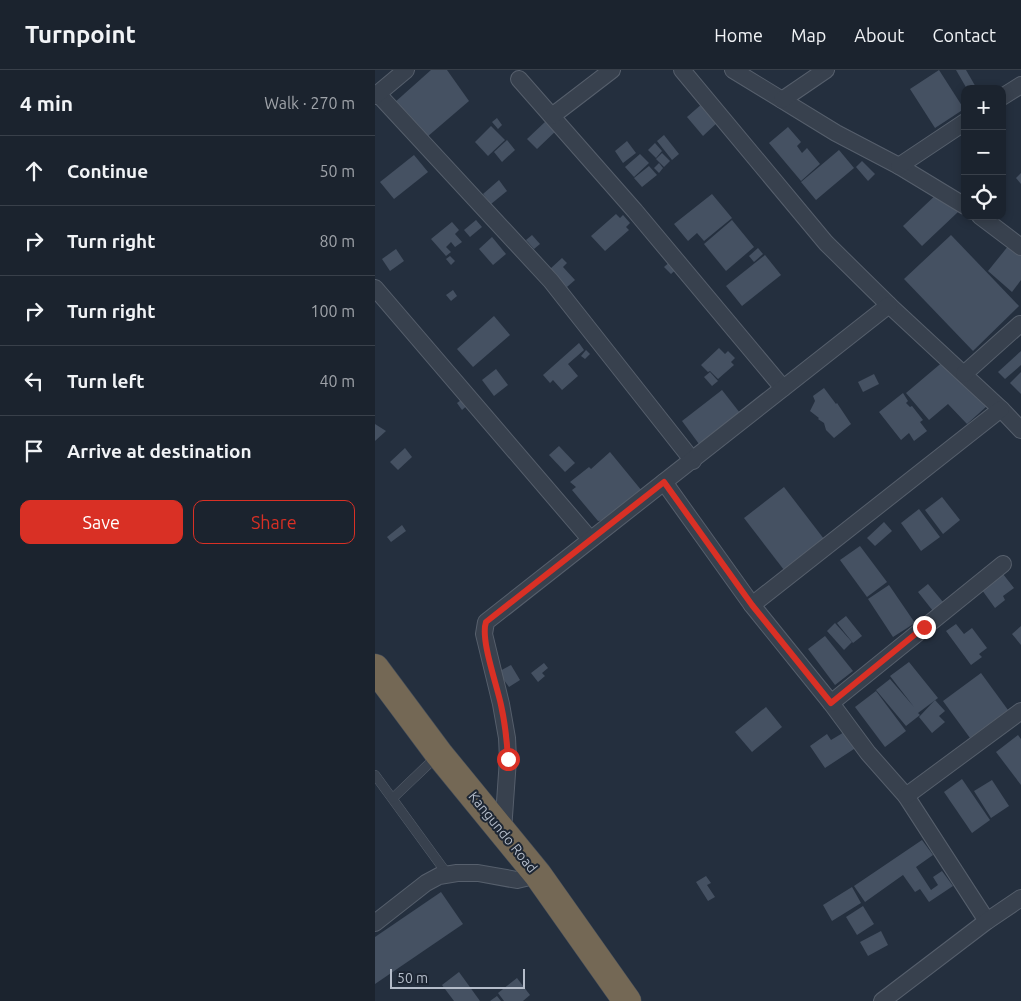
<!DOCTYPE html>
<html lang="en">
<head>
<meta charset="utf-8">
<style>
	body { margin:0; font-family:Ubuntu,sans-serif; background:#242b36; color:#f1f3f6 }
	.controls { position:absolute; right:15px; top:15px; display:grid; overflow:hidden; border-radius:10px; box-shadow:0 2px 8px #0003 }
	.controls button { width:45px; height:45px; display:grid; place-items:center; padding:0; border:0; border-bottom:1px solid #39404a; background:#1b232e; color:#f1f3f6; font:25px sans-serif }
	.scale { position:absolute; left:15px; bottom:12px; width:135px; box-sizing:border-box; padding-left:5px; border:2px solid #b4bcc9; border-top:0; font-size:14px; line-height:18px; white-space:nowrap; color:#b4bcc9; -webkit-text-stroke:4px #1d2633; paint-order:stroke }
	.stop { position:absolute; width:15px; height:15px; margin:-11px; border:4px solid #d93025; border-radius:50%; background:#fff }
	.stop.end { background:#d93025; border-color:#fff; box-shadow:0 1px 5px #0008 }
	.list { margin:0; padding:0; list-style:none }
	h2 { display:flex; justify-content:space-between; align-items:center; height:65px; margin:0; padding:0 20px; font-size:21px }
	h2 small { font-size:16px; font-weight:400; color:#a0a4aa }
	.list li { display:grid; grid-template-columns:32px 1fr auto; gap:15px; align-items:center; box-sizing:border-box; height:70px; padding:0 20px; border-top:1px solid #39404a }
	.list b { display:block; font-size:19px; white-space:nowrap }
	.list em { font-size:16px; font-style:normal; color:#a0a4aa }
	.actions { display:flex; gap:10px; padding:15px 20px }
	.actions a { flex:1; padding:11px 0; border:1px solid #d93025; border-radius:10px; text-align:center; font-size:18px; color:#d93025 }
	.actions .main { background:#d93025; color:#fff }
	.icon { flex:none; width:28px; height:28px; fill:none; stroke:currentColor; stroke-width:2; stroke-linecap:round; stroke-linejoin:round }
	.map { position:relative; flex:none; width:646px; height:931px; overflow:hidden }
	header { display:flex; align-items:center; gap:30px; box-sizing:border-box; height:70px; padding:0 25px; background:#1b232e; border-bottom:1px solid #39404a }
	header strong { font-size:24px }
	nav { display:flex; gap:28px; margin-inline-start:auto; font-size:18px }
	main { display:flex }
	aside { flex:1; background:#1b232e }
	.map>svg:first-child { display:block }
	.building { fill:#455162 }
	.lines { fill:none; stroke-linecap:round; stroke-linejoin:round }
	.lane-casing { stroke:#565f6c; stroke-width:10 }
	.street-casing { stroke:#565f6c; stroke-width:18 }
	.highway-casing { stroke:#434c59; stroke-width:29 }
	.lane { stroke:#38414e; stroke-width:9 }
	.street { stroke:#38414e; stroke-width:16 }
	.highway { stroke:#746855; stroke-width:28 }
	.route { stroke:#d93025; stroke-width:6 }
	.labels { text-anchor:middle; dominant-baseline:central; stroke-width:4; stroke-linejoin:round; paint-order:stroke }
	.street-label { font-size:14px; fill:#b4bcc9; stroke:#1d2633 }
</style>
</head>
<body>
<header>
<strong>Turnpoint</strong>
<nav><a>Home</a><a>Map</a><a>About</a><a>Contact</a></nav>
</header>
<main>
<aside>
<h2>4 min<small>Walk · 270 m</small></h2>
<ul class="list">
<li><svg class="icon" aria-label="ahead" viewBox="0 0 24 24"><path d="M12 20V5M6 11l6-6 6 6"/></svg><div><b>Continue</b></div><em>50 m</em></li>
<li><svg class="icon" aria-label="right" viewBox="0 0 24 24"><path d="M7 20v-9h11M14 6l5 5-5 5"/></svg><div><b>Turn right</b></div><em>80 m</em></li>
<li><svg class="icon" aria-label="right" viewBox="0 0 24 24"><path d="M7 20v-9h11M14 6l5 5-5 5"/></svg><div><b>Turn right</b></div><em>100 m</em></li>
<li><svg class="icon" aria-label="left" viewBox="0 0 24 24"><path d="M17 20v-9H6M10 6l-5 5 5 5"/></svg><div><b>Turn left</b></div><em>40 m</em></li>
<li><svg class="icon" aria-label="arrive" viewBox="0 0 24 24"><path d="M6 21V4h12l-3 4 3 4H6"/></svg><div><b>Arrive at destination</b></div></li>
</ul>
<div class="actions"><a class="main">Save</a><a>Share</a></div>
</aside>
<div class="map">
<svg width="646" height="931" viewBox="0 0 646 931">
	<rect width="100%" height="100%" fill="#242f3e"/>
	<g class="building">
		<path d="M56,0H72L94,31L52,67L19,33Z"/>
		<path d="M564,0L589,39L560,58L535,19Z"/>
		<path d="M581,0H591L602,19H592Z"/>
		<path d="M328,33L344,51L328,66L312,47Z"/>
		<path d="M122,48L127,55L123,59L117,52Z"/>
		<path d="M171,51L185,57L162,79L152,69Z"/>
		<path d="M116,56L130,70L113,86L100,72Z"/>
		<path d="M413,57L426,72L422,76L427,83L432,78L445,94L426,111L394,73Z"/>
		<path d="M289,65L304,84L297,90L282,71Z"/>
		<path d="M132,70L140,80L127,92L119,82Z"/>
		<path d="M252,71L261,83L248,93L240,81Z"/>
		<path d="M280,73L287,81L281,88L273,80Z"/>
		<path d="M464,80L479,98L441,130L426,112Z"/>
		<path d="M287,83L295,91L289,97L281,89Z"/>
		<path d="M265,84L274,93L259,107L250,97Z"/>
		<path d="M39,85L53,102L19,129L5,112Z"/>
		<path d="M487,91L500,104L493,111L481,97Z"/>
		<path d="M284,93L288,98L284,103L279,98Z"/>
		<path d="M274,96L282,105L267,117L259,108Z"/>
		<path d="M646,103V114L641,108Z"/>
		<path d="M124,110L132,121L116,134L108,124Z"/>
		<path d="M565,121L583,142L547,176L528,156Z"/>
		<path d="M337,124L357,148L329,171L322,163L313,171L299,154Z"/>
		<path d="M241,144L245,148L248,145L255,153L251,157L254,160L230,181L216,166Z"/>
		<path d="M101,150L107,157L95,167L89,160Z"/>
		<path d="M357,150L379,177L351,201L329,174Z"/>
		<path d="M77,152L84,160L80,164L87,172L80,177L76,172L71,177L76,182L71,186L56,169Z"/>
		<path d="M157,165L165,174L159,179L151,170Z"/>
		<path d="M576,165L644,236L598,281L529,209Z"/>
		<path d="M117,167L131,184L118,195L104,179Z"/>
		<path d="M634,175L646,184V210L637,222L613,201Z"/>
		<path d="M383,178L388,184L379,192L374,186Z"/>
		<path d="M21,179L29,191L15,201L7,189Z"/>
		<path d="M390,185L406,205L367,236L351,216Z"/>
		<path d="M75,186L80,191L76,195L71,189Z"/>
		<path d="M187,188L192,193L188,197L200,210L192,217L175,199Z"/>
		<path d="M297,190L304,197L296,204L289,197Z"/>
		<path d="M78,220L82,226L76,231L71,225Z"/>
		<path d="M119,246L135,265L98,297L82,279Z"/>
		<path d="M204,273L209,280L193,294L203,306L187,320L178,310L175,313L168,305Z"/>
		<path d="M344,278L350,284L353,281L360,288L356,292L359,295L343,309L335,301L333,302L326,295Z"/>
		<path d="M211,280L215,284L210,289L206,286Z"/>
		<path d="M646,281V295L630,309L623,302Z"/>
		<path d="M570,290L612,336L592,354L573,334L554,350L531,323Z"/>
		<path d="M121,299L133,315L119,326L107,310Z"/>
		<path d="M335,302L343,311L337,316L329,307Z"/>
		<path d="M646,302V324L635,313Z"/>
		<path d="M499,304L504,314L488,322L483,312Z"/>
		<path d="M449,318L461,334L462,333L476,354L459,368L451,360L449,353L443,349L444,348L435,341L440,331L438,326Z"/>
		<path d="M347,320L365,343L324,374L307,351Z"/>
		<path d="M528,323L533,331L531,333L535,337L537,336L548,350L545,352L552,361L539,371L534,363L526,370L504,342Z"/>
		<path d="M90,327L95,333L87,340L82,333Z"/>
		<path d="M0,354L11,361L0,371Z"/>
		<path d="M184,376L200,393L190,402L174,385Z"/>
		<path d="M30,378L37,387L23,400L15,392Z"/>
		<path d="M235,382L267,421L232,450L223,451L197,420L201,417L195,412L214,397L216,399Z"/>
		<path d="M409,417L449,469L409,500L369,448Z"/>
		<path d="M567,427L585,450L568,464L550,440Z"/>
		<path d="M544,439L565,467L546,481L526,453Z"/>
		<path d="M509,452L517,461L500,476L492,468Z"/>
		<path d="M27,455L31,461L16,472L12,467Z"/>
		<path d="M485,476L512,512L492,527L465,490Z"/>
		<path d="M628,504L639,518L628,526L630,530L620,538L607,520Z"/>
		<path d="M553,514L568,532L558,541L543,522Z"/>
		<path d="M514,515L540,553L518,567L493,529Z"/>
		<path d="M471,546L487,566L478,573L462,553Z"/>
		<path d="M460,553L477,572L469,580L452,561Z"/>
		<path d="M581,554L589,564L597,558L612,578L604,584L607,587L596,595L571,561Z"/>
		<path d="M646,556V575L637,564Z"/>
		<path d="M450,566L478,601L460,615L433,579Z"/>
		<path d="M534,592L563,628L543,643L545,645L531,656L501,620L515,609L539,637L515,606Z"/>
		<path d="M169,593L173,598L167,603L170,606L163,612L156,603Z"/>
		<path d="M136,595L145,610L134,617L123,602Z"/>
		<path d="M606,603L633,640L595,668L568,631Z"/>
		<path d="M501,621L531,661L510,677L480,637Z"/>
		<path d="M560,630L570,641L564,646L570,652L557,663L544,647Z"/>
		<path d="M391,637L407,657L377,682L360,662Z"/>
		<path d="M471,661L482,677L450,698L435,676L452,664L456,670Z"/>
		<path d="M643,665L646,669V715L621,682Z"/>
		<path d="M587,709L615,750L597,763L569,722Z"/>
		<path d="M617,710L634,736L616,748L599,721Z"/>
		<path d="M547,770L558,785L541,797L556,820L563,815L558,807L567,801L578,816L554,832L545,819L540,822L528,805L490,832L479,816Z"/>
		<path d="M331,806L336,813L332,815L340,827L333,831L321,812Z"/>
		<path d="M477,817L486,833L457,851L448,835Z"/>
		<path d="M66,822L88,854L0,914V867Z"/>
		<path d="M488,836L499,854L482,865L471,847Z"/>
		<path d="M506,861L513,875L493,886L485,872Z"/>
		<path d="M84,902L105,931H79L67,915Z"/>
		<path d="M142,908L155,925L148,931H129L123,923Z"/>
		<path d="M122,926L126,931H115Z"/>
	</g>
	<g class="lines">
		<defs>
			<g id="lane">
				<path d="M0,705L73,805"/>
				<path d="M18,728L61,687"/>
			</g>
			<g id="street">
				<path d="M307,0L451,173L514,235L626,339L646,360"/>
				<path d="M358,0L461,63L524,96L590,136"/>
				<path d="M144,9L260,141L408,318"/>
				<path d="M3,24L176,211L318,391"/>
				<path d="M0,26L31,0"/>
				<path d="M627,27L646,15"/>
				<path d="M407,30L451,0"/>
				<path d="M177,46L237,0"/>
				<path d="M524,96L590,52"/>
				<path d="M605,146L646,177"/>
				<path d="M0,218L215,469"/>
				<path d="M589,304L645,254"/>
				<path d="M289,412L377,535L456,633L493,683L531,726L612,851"/>
				<path d="M377,535L626,339"/>
				<path d="M456,633L628,494"/>
				<path d="M531,726L646,641"/>
				<path d="M128,761L133,689L132,668L126,634L109,564L111,552L514,235"/>
				<path d="M0,853L51,813L64,806L82,803H103L142,810L163,805"/>
				<path d="M507,931L612,851L646,828"/>
			</g>
			<path id="highway" d="M0,598L64,684L163,805L252,931"/>
		</defs>
		<use href="#lane" class="lane-casing"/>
		<use href="#street" class="street-casing"/>
		<use href="#highway" class="highway-casing"/>
		<use href="#lane" class="lane"/>
		<use href="#street" class="street"/>
		<use href="#highway" class="highway"/>
	</g>
	<g class="lines">
		<path class="route" d="M133,689C132,671 130,653 126,635C122,615 105,569 111,552L289,412L377,535L456,633L549,557"/>
	</g>
	<g class="labels">
		<g class="street-label">
			<text transform="translate(128 762) rotate(51)">Kangundo Road</text>
		</g>
	</g>
</svg>
<div class="controls">
<button>+</button>
<button>−</button>
<button><svg class="icon" aria-label="locate" viewBox="0 0 24 24"><circle cx="12" cy="12" r="6"/><path d="M12 2v4M12 18v4M2 12h4M18 12h4"/></svg></button>
</div>
<div class="scale">50 m</div>
<div class="stop" style="left:133px;top:689px"></div>
<div class="stop end" style="left:549px;top:557px"></div>
</div>
</main>
</body>
</html>
